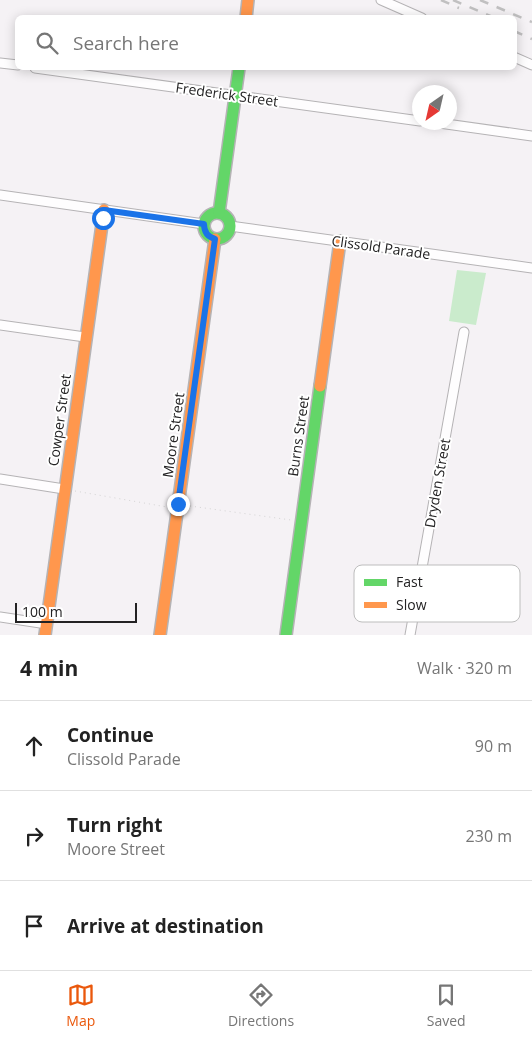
<!DOCTYPE html>
<html lang="en">
<head>
<meta charset="utf-8">
<style>
	body { margin:0; font-family:"Open Sans",sans-serif; background:#f2f2f2; color:#222 }
	.compass { position:absolute; left:412px; top:85px; width:45px; height:45px; border-radius:50%; background:#fff; box-shadow:0 2px 12px #0003; rotate:214deg }
	.scale { position:absolute; left:15px; bottom:12px; width:122px; box-sizing:border-box; padding-left:5px; border:2px solid #232223; border-top:0; font-size:14px; line-height:18px; white-space:nowrap; color:#232223; -webkit-text-stroke:4px #fff; paint-order:stroke }
	.stop { position:absolute; width:15px; height:15px; margin:-11px; border:4px solid #1a73e8; border-radius:50%; background:#fff }
	.stop.end { background:#1a73e8; border-color:#fff; box-shadow:0 1px 5px #0008 }
	.list { margin:0; padding:0; list-style:none }
	h2 { display:flex; justify-content:space-between; align-items:center; height:65px; margin:0; padding:0 20px; font-size:21px }
	h2 small { font-size:16px; font-weight:400; color:#767676 }
	.list li { display:grid; grid-template-columns:32px 1fr auto; gap:15px; align-items:center; box-sizing:border-box; height:90px; padding:0 20px; border-top:1px solid #e0e0e0 }
	.list b { display:block; font-size:19px; white-space:nowrap }
	.list p { margin:0; font-size:16px; white-space:nowrap; color:#767676 }
	.list em { font-size:16px; font-style:normal; color:#767676 }
	.icon { flex:none; width:28px; height:28px; fill:none; stroke:currentColor; stroke-width:2; stroke-linecap:round; stroke-linejoin:round }
	.map { position:relative; flex:none; width:532px; height:635px; overflow:hidden }
	.search { position:absolute; background:#fff; box-shadow:0 2px 12px #0003; left:15px; right:15px; top:15px; height:55px; display:flex; align-items:center; gap:12px; box-sizing:border-box; padding:0 18px; border-radius:8px; color:#767676; font-size:19px }
	.sheet { height:335px; background:#fff }
	nav { display:flex; justify-content:space-around; align-items:center; box-sizing:border-box; height:70px; border-top:1px solid #e0e0e0; background:#fff; font-size:14px; color:#767676 }
	nav a { display:grid; justify-items:center; gap:2px }
	nav .on { color:#ea580c }
	.map>svg:first-child { display:block }
	.green { fill:#caebcc }
	.lines { fill:none; stroke-linecap:round; stroke-linejoin:round }
	.street-casing { stroke:#b5b3b5; stroke-width:11 }
	.fast-casing { stroke:#b5b3b5; stroke-width:14 }
	.slow-casing { stroke:#b5b3b5; stroke-width:14 }
	.path { stroke:#d4d4d4; stroke-width:1; stroke-dasharray:1 4; stroke-linecap:butt }
	.street { stroke:#fefdfe; stroke-width:9 }
	.fast { stroke:#63d668; stroke-width:11 }
	.slow { stroke:#ff974d; stroke-width:11 }
	.rail { stroke:#c1c0c1; stroke-width:2.5; stroke-dasharray:9 9; stroke-linecap:butt }
	.route { stroke:#1a73e8; stroke-width:6 }
	.labels { text-anchor:middle; dominant-baseline:central; stroke-width:4; stroke-linejoin:round; paint-order:stroke }
	.street-label { font-size:14px; fill:#232223; stroke:#fff }
	.key { fill:#fff; stroke:#bdbdbd; stroke-width:1 }
	.key-label { font-size:14px; fill:#232223 }
</style>
</head>
<body>
<div class="map">
<svg width="532" height="635" viewBox="0 0 532 635">
	<rect width="100%" height="100%" fill="#f5f2f5"/>
	<path class="green" d="M457,270L486,273L476,325L449,321Z"/>
	<g class="lines">
		<defs>
			<g id="street">
				<path d="M381,0L422,18"/>
				<path d="M514,57L532,65"/>
				<path d="M0,63L18,65"/>
				<path d="M35,68L420,121"/>
				<path d="M432,122L532,136"/>
				<path d="M0,195L204,224"/>
				<path d="M230,226L532,268"/>
				<path d="M0,325L85,337"/>
				<path d="M0,479L64,489"/>
				<path d="M0,617L47,624"/>
				<path d="M410,635L464,332"/>
			</g>
			<g id="fast">
				<circle cx="217" cy="226" r="13"/>
				<path d="M219,213L239,68"/>
				<path d="M286,635L320,386"/>
			</g>
			<g id="slow">
				<path d="M246,18L248,0"/>
				<path d="M320,386L340,241"/>
				<path d="M45,635L104,210"/>
				<path d="M160,635L215,239"/>
			</g>
		</defs>
		<use href="#street" class="street-casing"/>
		<use href="#fast" class="fast-casing"/>
		<use href="#slow" class="slow-casing"/>
		<g class="path">
			<path d="M75,491L167,507"/>
			<path d="M190,506L291,520"/>
		</g>
		<use href="#street" class="street"/>
		<use href="#fast" class="fast"/>
		<use href="#slow" class="slow"/>
		<g class="rail">
			<path d="M441,0L459,8"/>
			<path d="M453,0L495,18"/>
			<path d="M480,0L532,22"/>
			<path d="M514,31L532,39"/>
		</g>
	</g>
	<g class="lines">
		<path class="route" d="M103,218L104,210L204,224C204,232 208,237 215,239L178,504"/>
	</g>
	<g class="labels">
		<g class="street-label">
			<text transform="translate(227 94) rotate(8)">Frederick Street</text>
			<text transform="translate(381 247) rotate(8)">Clissold Parade</text>
			<text transform="translate(59 420) rotate(-82)">Cowper Street</text>
			<text transform="translate(173 435) rotate(-82)">Moore Street</text>
			<text transform="translate(298 436) rotate(-82)">Burns Street</text>
			<text transform="translate(437 483) rotate(-80)">Dryden Street</text>
		</g>
	</g>
	<rect x="354" y="565" width="166" height="57" rx="8" class="key"/>
	<rect x="364" y="579" width="23" height="7" fill="#63d668"/>
	<rect x="364" y="602" width="23" height="6" fill="#ff974d"/>
	<g class="key-label">
		<text x="396" y="587">Fast</text>
		<text x="396" y="610">Slow</text>
	</g>
</svg>
<svg class="compass" viewBox="-18 -18 36 36"><path d="M0-13l5 13h-10z" fill="#e53935"/><path d="M0 13l5-13h-10z" fill="#767676"/></svg>
<div class="scale">100 m</div>
<div class="stop" style="left:103px;top:218px"></div>
<div class="stop end" style="left:178px;top:504px"></div>
<div class="search"><svg class="icon" aria-label="search" viewBox="0 0 24 24"><circle cx="10" cy="10" r="6"/><path d="M15 15l6 6"/></svg>Search here</div>
</div>
<section class="sheet">
<h2>4 min<small>Walk · 320 m</small></h2>
<ul class="list">
<li><svg class="icon" aria-label="ahead" viewBox="0 0 24 24"><path d="M12 20V5M6 11l6-6 6 6"/></svg><div><b>Continue</b><p>Clissold Parade</p></div><em>90 m</em></li>
<li><svg class="icon" aria-label="right" viewBox="0 0 24 24"><path d="M7 20v-9h11M14 6l5 5-5 5"/></svg><div><b>Turn right</b><p>Moore Street</p></div><em>230 m</em></li>
<li><svg class="icon" aria-label="arrive" viewBox="0 0 24 24"><path d="M6 21V4h12l-3 4 3 4H6"/></svg><div><b>Arrive at destination</b></div></li>
</ul>
</section>
<nav>
<a class="on"><svg class="icon" aria-label="map" viewBox="0 0 24 24"><path d="M3 6l6-2 6 2 6-2v14l-6 2-6-2-6 2zM9 4v14M15 6v14"/></svg>Map</a>
<a><svg class="icon" aria-label="directions" viewBox="0 0 24 24"><path d="M12 3l9 9-9 9-9-9zM9 14v-3h6M13 9l2 2-2 2"/></svg>Directions</a>
<a><svg class="icon" aria-label="saved" viewBox="0 0 24 24"><path d="M7 4h10v16l-5-4-5 4z"/></svg>Saved</a>
</nav>
</body>
</html>
